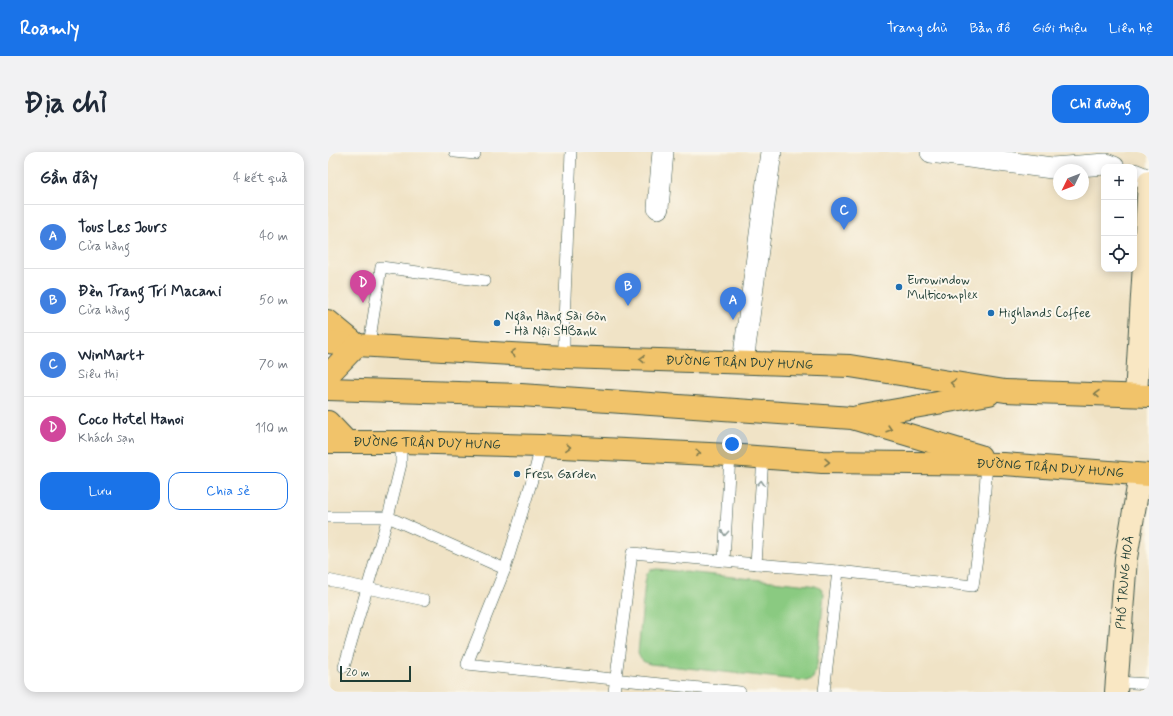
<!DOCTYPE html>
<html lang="vi">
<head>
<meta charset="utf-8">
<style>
	body { margin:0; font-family:Mynerve,sans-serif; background:#f2f2f3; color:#1f2937 }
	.controls { position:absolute; right:12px; top:12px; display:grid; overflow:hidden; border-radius:8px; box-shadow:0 2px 10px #0003 }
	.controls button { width:36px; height:36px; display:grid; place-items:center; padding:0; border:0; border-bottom:1px solid #e0e1e3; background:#fff; color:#1f2937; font:20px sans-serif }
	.compass { position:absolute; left:725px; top:12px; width:36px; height:36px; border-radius:50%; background:#fff; box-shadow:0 2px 10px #0003; rotate:227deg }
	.scale { position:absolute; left:12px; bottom:10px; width:71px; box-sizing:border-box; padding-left:4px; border:2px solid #1f3d34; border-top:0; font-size:11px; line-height:14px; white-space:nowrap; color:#1f3d34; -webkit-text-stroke:3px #fbf7ec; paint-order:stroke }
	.you { position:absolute; left:404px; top:292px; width:14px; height:14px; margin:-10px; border:3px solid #fff; border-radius:50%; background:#1a73e8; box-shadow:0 0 0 6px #1a73e833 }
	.badge { display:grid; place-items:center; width:26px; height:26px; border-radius:50%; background:#1a73e8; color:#fff; font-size:13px; font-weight:700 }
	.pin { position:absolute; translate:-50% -33px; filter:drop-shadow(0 1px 2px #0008) }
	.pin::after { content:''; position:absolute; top:21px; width:14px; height:12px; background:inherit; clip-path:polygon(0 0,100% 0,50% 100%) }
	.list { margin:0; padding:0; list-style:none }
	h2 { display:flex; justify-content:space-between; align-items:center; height:52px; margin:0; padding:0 16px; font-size:17px }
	h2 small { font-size:13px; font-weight:400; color:#747a83 }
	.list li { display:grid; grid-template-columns:26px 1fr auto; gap:12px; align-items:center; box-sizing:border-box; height:64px; padding:0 16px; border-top:1px solid #e0e1e3 }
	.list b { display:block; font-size:15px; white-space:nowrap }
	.list p { margin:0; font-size:13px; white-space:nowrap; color:#747a83 }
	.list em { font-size:13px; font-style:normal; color:#747a83 }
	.actions { display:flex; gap:8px; padding:12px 16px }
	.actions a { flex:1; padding:9px 0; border:1px solid #1a73e8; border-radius:12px; text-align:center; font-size:14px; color:#1a73e8 }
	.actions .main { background:#1a73e8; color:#fff }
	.icon { flex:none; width:22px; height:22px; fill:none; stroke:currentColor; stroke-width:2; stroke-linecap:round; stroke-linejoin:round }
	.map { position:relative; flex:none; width:821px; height:540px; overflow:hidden; border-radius:12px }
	header { display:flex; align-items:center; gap:24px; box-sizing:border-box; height:56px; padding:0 20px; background:#1a73e8; color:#fff }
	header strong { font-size:19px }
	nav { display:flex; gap:22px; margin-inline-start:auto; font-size:14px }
	.intro { display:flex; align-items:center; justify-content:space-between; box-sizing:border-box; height:96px; padding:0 24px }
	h1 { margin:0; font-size:28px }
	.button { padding:10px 18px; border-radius:12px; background:#1a73e8; color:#fff; font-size:14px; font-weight:700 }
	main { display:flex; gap:24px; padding:0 24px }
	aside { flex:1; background:#fff; border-radius:12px; box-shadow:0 2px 10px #0003 }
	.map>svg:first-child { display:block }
	.green { fill:#8aca81; stroke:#54845a }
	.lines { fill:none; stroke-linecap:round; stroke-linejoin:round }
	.lane-casing { stroke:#3e564a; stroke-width:12 }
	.street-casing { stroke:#3e564a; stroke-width:22 }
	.secondary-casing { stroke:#3e564a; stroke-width:24 }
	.primary-casing { stroke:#3e564a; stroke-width:24 }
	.lane { stroke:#fff; stroke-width:11 }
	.street { stroke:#fff; stroke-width:21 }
	.secondary { stroke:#f9e7c3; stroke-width:22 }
	.primary { stroke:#f1c36a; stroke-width:22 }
	.oneway { stroke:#7d794c }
	.oneway2 { stroke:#8f9e9a }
	.poi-dot { fill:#1f6fb2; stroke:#fbf7ec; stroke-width:1.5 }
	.labels { text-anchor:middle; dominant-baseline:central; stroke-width:4; stroke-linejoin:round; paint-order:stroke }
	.poi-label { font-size:13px; fill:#1f3d34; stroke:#fbf7ec; text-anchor:start }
	.street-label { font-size:13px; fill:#1f3d34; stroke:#fbf7ec }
</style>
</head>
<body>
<header>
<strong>Roamly</strong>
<nav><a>Trang chủ</a><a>Bản đồ</a><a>Giới thiệu</a><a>Liên hệ</a></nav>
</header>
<div class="intro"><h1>Địa chỉ</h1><a class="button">Chỉ đường</a></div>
<main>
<aside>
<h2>Gần đây<small>4 kết quả</small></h2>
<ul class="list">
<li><span class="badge" style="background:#3f7fe0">A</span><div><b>Tous Les Jours</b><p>Cửa hàng</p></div><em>40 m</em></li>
<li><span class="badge" style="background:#3f7fe0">B</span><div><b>Đèn Trang Trí Macani</b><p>Cửa hàng</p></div><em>50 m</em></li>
<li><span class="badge" style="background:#3f7fe0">C</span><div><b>WinMart+</b><p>Siêu thị</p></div><em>70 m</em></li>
<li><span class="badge" style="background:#d1479c">D</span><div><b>Coco Hotel Hanoi</b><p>Khách sạn</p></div><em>110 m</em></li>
</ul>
<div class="actions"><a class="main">Lưu</a><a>Chia sẻ</a></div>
</aside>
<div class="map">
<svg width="821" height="540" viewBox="0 0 821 540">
	<rect width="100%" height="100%" fill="#fbf7ec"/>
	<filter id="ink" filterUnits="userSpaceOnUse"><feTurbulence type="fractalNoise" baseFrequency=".025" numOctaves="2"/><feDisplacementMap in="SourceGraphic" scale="8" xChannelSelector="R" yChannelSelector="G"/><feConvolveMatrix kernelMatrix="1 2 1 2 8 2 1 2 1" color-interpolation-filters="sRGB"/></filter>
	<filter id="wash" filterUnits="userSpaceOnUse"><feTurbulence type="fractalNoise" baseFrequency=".012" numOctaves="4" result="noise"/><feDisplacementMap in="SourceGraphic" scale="16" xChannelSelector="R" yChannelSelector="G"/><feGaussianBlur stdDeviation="0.9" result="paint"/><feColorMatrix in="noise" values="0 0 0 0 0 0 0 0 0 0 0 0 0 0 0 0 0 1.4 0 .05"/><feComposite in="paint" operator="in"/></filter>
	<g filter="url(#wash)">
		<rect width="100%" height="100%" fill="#f0e3c6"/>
		<path class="green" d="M329,417L481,433C489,434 493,435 496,442L489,513L485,526L479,529L322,512C315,510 312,508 310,501L317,430L319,422L322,418Z"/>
	</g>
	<g filter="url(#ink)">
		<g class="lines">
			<defs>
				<g id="lane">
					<path d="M127,0L147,2"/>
					<path d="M41,193L53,115L157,129"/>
					<path d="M236,205V170L243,0"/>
					<path d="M213,294L207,318L177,417L139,512L412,540"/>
					<path d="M0,365H60L177,417"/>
					<path d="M396,409L402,303"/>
					<path d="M428,412L435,305"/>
					<path d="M0,428L96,448"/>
					<path d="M16,515L60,365L73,312V290"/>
					<path d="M789,530L821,532"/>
					<path d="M286,540L304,401L510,419L645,434L655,364L659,311"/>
					<path d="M496,540L510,419"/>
				</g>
				<g id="street">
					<path d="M603,0L724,16L778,12L786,15"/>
					<path d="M806,22L821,28"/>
					<path d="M330,56L335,0"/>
					<path d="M415,210L443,0"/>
				</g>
				<g id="secondary">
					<path d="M808,243L821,30"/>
					<path id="s1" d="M788,540L798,406L812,323L821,330"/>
				</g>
				<g id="primary">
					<path d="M0,169L29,193"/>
					<path id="s2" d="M0,190L29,193L236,205L522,214L677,239L821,244"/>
					<path d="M0,223L29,193"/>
					<path d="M0,237L193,243L524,266L652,304"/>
					<path d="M529,265L661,242"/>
					<path d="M0,270L19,290"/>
					<path id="s3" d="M0,290H73L213,294L402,303L494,310L676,312L821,323"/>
				</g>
			</defs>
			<use href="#lane" class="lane-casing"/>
			<use href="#street" class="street-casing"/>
			<use href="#secondary" class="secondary-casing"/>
			<use href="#primary" class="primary-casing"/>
			<use href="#lane" class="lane"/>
			<use href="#street" class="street"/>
			<use href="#secondary" class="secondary"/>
			<use href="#primary" class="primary"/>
		</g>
		<defs><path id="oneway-chevron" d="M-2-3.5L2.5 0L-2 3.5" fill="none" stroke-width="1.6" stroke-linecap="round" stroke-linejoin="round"/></defs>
		<g class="oneway">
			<use href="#oneway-chevron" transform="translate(185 201) rotate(-177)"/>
			<use href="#oneway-chevron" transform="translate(314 207) rotate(-178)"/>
			<use href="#oneway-chevron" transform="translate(625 231) rotate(-171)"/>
			<use href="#oneway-chevron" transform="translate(769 242) rotate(-179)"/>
			<use href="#oneway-chevron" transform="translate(561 277) rotate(17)"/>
			<use href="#oneway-chevron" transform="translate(240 295) rotate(3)"/>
			<use href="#oneway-chevron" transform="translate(370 301) rotate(3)"/>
			<use href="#oneway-chevron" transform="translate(499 310) rotate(1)"/>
		</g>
		<g class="oneway2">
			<use href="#oneway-chevron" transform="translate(433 331) rotate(-86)"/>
			<use href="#oneway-chevron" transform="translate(397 381) rotate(94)"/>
		</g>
	</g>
	<g class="poi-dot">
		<circle cx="571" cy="135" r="4"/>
		<circle cx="663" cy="161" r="4"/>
		<circle cx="169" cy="171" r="4"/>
		<circle cx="189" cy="322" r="4"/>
	</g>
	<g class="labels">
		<g class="poi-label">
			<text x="579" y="128">Eurowindow<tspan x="579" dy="15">Multicomplex</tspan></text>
			<text x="671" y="161">Highlands Coffee</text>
			<text x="177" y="164">Ngân Hàng Sài Gòn<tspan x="177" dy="15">- Hà Nội SHBank</tspan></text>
			<text x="197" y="322">Fresh Garden</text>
		</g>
		<g class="street-label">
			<text stroke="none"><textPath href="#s2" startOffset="412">ĐƯỜNG TRẦN DUY HƯNG</textPath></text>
			<text stroke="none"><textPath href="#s3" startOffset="99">ĐƯỜNG TRẦN DUY HƯNG</textPath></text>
			<text stroke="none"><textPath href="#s3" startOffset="723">ĐƯỜNG TRẦN DUY HƯNG</textPath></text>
			<text stroke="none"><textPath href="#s1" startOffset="110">PHỐ TRUNG HOÀ</textPath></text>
		</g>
	</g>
</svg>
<div class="controls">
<button>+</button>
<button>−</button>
<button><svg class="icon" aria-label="locate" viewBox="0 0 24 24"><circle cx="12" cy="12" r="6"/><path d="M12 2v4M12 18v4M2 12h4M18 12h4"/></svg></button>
</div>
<svg class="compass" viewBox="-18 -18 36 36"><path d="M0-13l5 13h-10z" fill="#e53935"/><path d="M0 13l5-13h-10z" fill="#747a83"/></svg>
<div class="scale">20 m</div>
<div class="you"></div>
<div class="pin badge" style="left:405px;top:168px;background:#3f7fe0">A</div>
<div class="pin badge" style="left:300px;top:154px;background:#3f7fe0">B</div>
<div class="pin badge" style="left:516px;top:78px;background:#3f7fe0">C</div>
<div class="pin badge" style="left:35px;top:151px;background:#d1479c">D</div>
</div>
</main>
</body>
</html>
